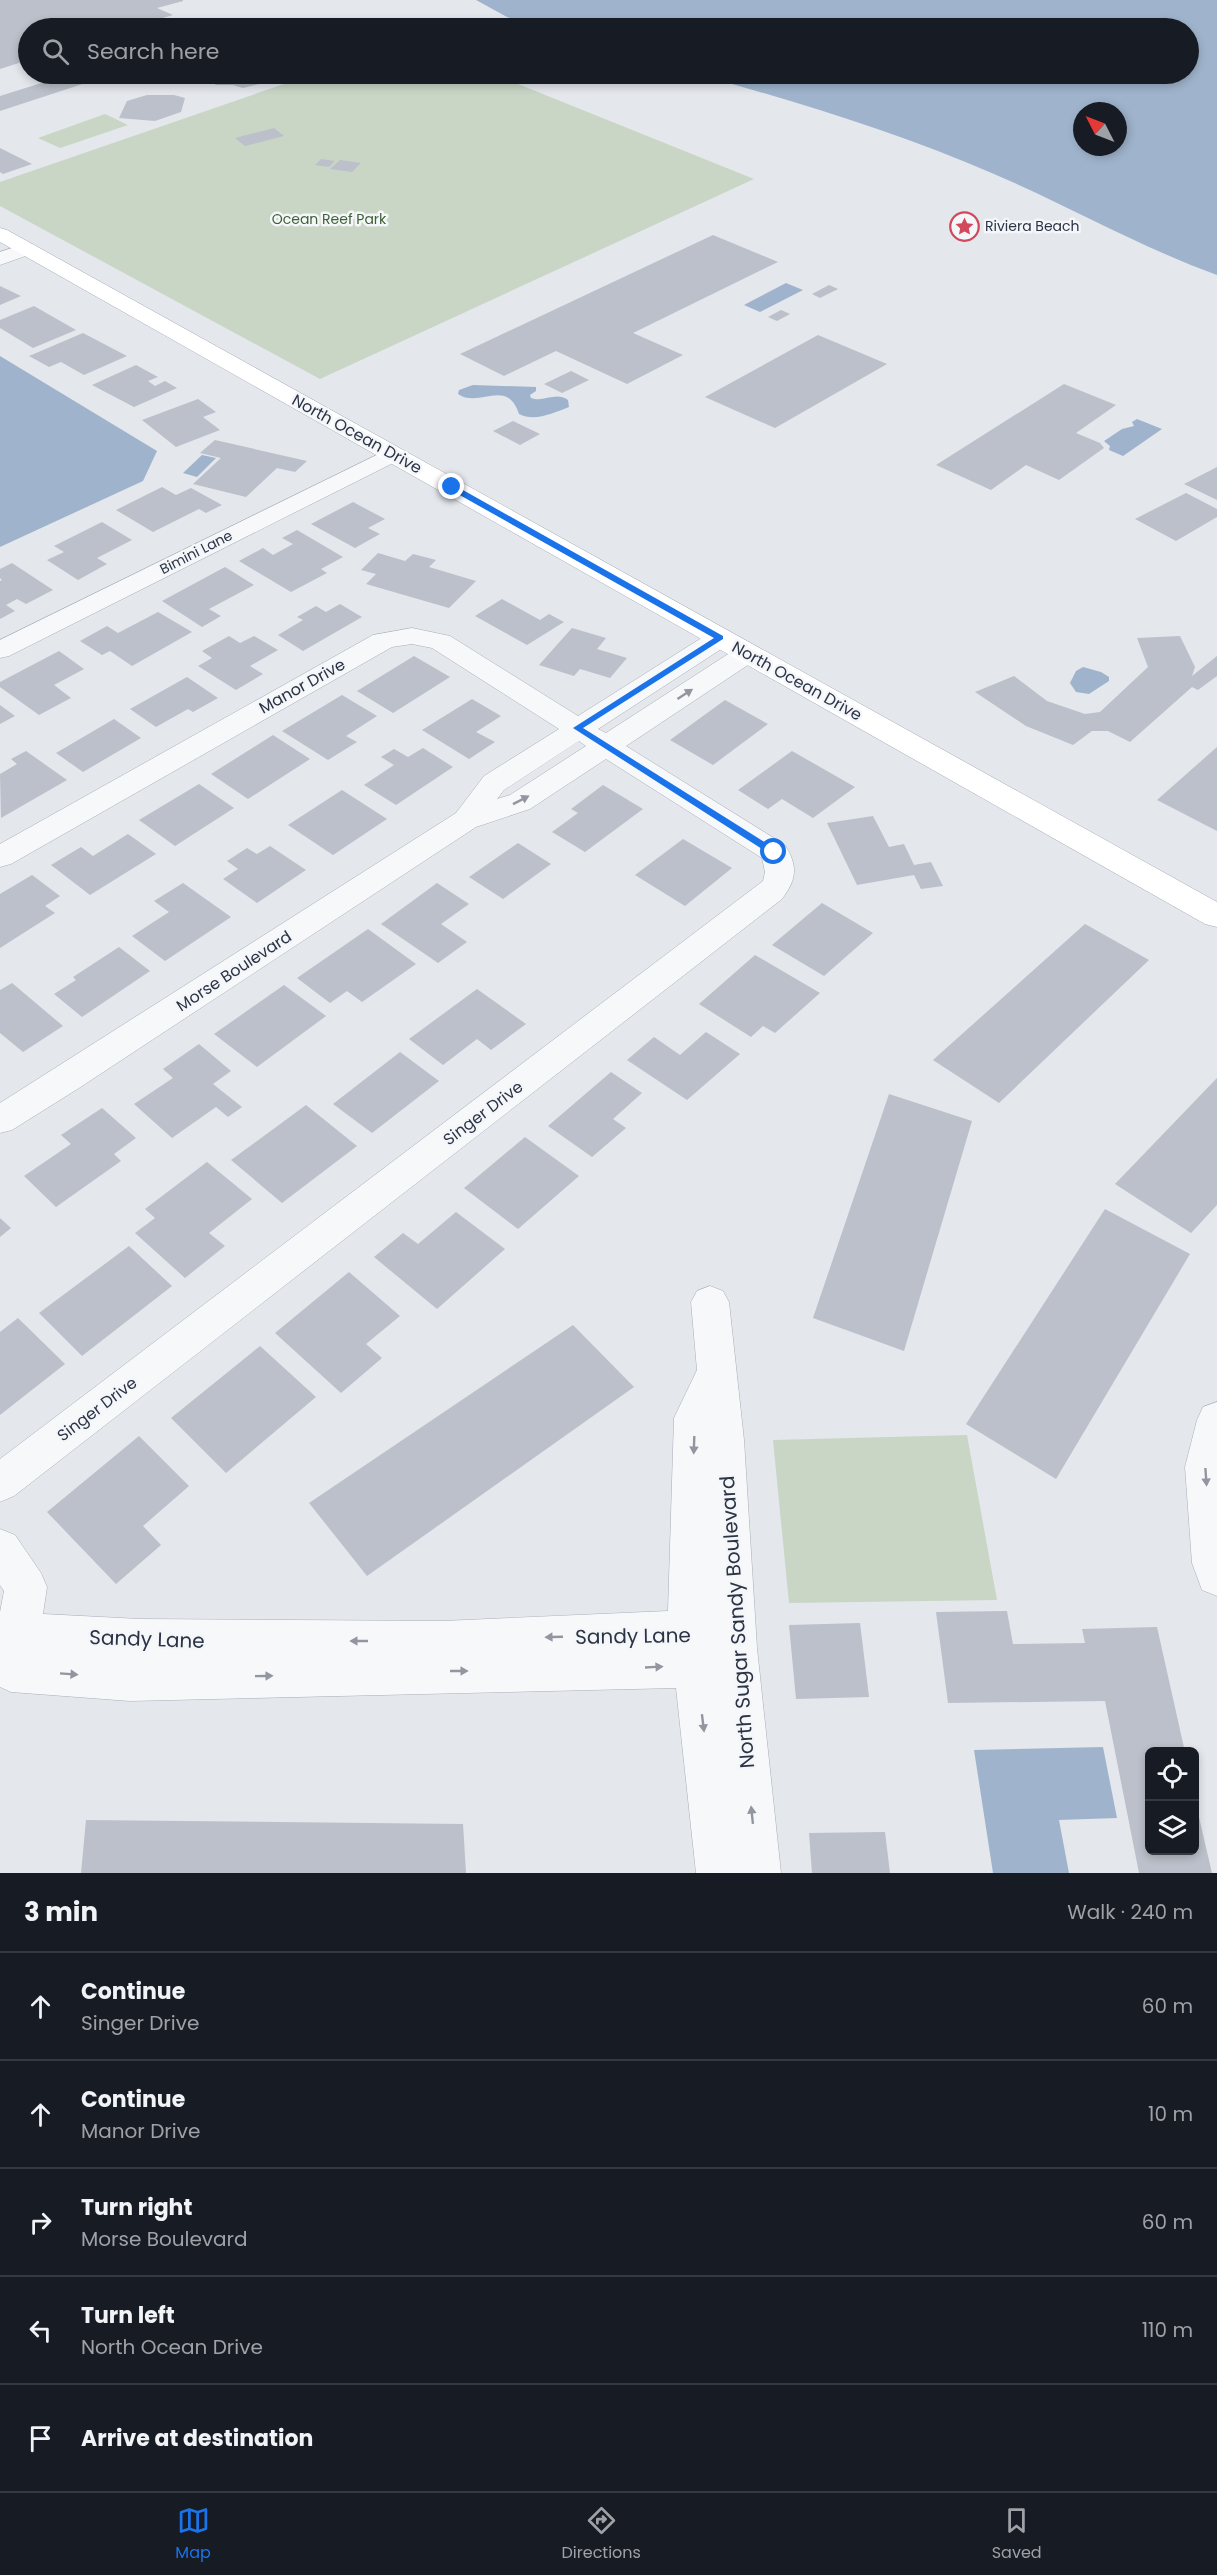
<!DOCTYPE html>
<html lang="en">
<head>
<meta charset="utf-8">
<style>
	body { margin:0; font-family:Poppins,sans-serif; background:#20242c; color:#f1f3f6 }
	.controls { position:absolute; right:18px; bottom:18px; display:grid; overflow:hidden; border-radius:9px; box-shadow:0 3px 9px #0003 }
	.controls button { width:54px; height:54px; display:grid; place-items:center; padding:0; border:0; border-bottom:2px solid #363941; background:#171b24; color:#f1f3f6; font:30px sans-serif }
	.compass { position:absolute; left:1073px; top:102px; width:54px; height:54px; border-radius:50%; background:#171b24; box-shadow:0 3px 9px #0003; rotate:312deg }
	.stop { position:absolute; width:18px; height:18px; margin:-14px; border:4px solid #1a73e8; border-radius:50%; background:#fff }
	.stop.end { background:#1a73e8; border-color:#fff; box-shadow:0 2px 6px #0008 }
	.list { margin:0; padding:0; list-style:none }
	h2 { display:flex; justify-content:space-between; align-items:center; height:78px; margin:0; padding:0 24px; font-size:26px }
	h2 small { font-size:20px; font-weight:400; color:#9ea1a6 }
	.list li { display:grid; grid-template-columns:39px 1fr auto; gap:18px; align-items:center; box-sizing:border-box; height:108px; padding:0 24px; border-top:2px solid #363941 }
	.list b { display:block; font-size:22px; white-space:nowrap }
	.list p { margin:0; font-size:20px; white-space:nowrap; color:#9ea1a6 }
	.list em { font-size:20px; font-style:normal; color:#9ea1a6 }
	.icon { flex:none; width:33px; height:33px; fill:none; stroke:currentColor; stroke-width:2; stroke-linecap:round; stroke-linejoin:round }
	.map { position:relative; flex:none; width:1217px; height:1873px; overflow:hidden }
	.search { position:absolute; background:#171b24; box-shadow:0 3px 9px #0003; left:18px; right:18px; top:18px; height:66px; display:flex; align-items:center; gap:15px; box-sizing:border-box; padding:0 21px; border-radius:33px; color:#9ea1a6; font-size:22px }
	.sheet { height:618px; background:#171b24 }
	nav { display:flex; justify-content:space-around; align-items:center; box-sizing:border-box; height:84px; border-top:2px solid #363941; background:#171b24; font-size:16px; color:#9ea1a6 }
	nav a { display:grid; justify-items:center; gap:3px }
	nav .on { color:#1a73e8 }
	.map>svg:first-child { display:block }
	.green { fill:#c9d6c5 }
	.water { fill:#9fb4cc; fill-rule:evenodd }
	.building { fill:#bbc0ca }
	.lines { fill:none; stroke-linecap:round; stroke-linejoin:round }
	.minor-casing { stroke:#a9aeb7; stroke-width:1 }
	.major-casing { stroke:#a3abb8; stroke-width:1 }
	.minor { fill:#f7f8fa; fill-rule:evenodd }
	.major { fill:#fff; fill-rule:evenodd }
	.oneway { fill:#9196a0 }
	.route { fill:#1a73e8 }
	.labels { text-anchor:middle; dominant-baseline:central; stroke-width:5; stroke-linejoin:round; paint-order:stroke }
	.far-park-label { font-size:14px; fill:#3f6138; stroke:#f4f6f9 }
	.far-poi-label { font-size:14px; fill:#2b3445; stroke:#f4f6f9; text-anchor:start }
	.far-street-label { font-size:14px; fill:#2b3445; stroke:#f4f6f9 }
	.street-label { font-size:16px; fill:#2b3445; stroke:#f4f6f9 }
	.near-street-label { font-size:20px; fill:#2b3445; stroke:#f4f6f9 }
</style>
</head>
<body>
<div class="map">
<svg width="1217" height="1873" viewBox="0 0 1217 1873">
	<rect width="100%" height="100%" fill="#e4e7ec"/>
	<g class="green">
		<path d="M313,74H493L754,179L320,379L0,206V182Z"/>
		<path d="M105,114L128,125L60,148L38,138Z"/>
		<path d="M967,1435L997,1600L789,1603L773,1440Z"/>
	</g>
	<g class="water">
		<path d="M476,0H1217V275C1140,247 1069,206 994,174C897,132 797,102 697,74H1188V28H539L507,17ZM1082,111H1118V147H1082Z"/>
		<path d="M786,283L803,290L760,312L744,305Z"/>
		<path d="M0,356L157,451L143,481L0,547Z"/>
		<path d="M473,385L536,387V391L530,395L531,398C544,403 555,391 568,400L569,407C553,413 535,422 519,414C507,377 479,409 458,394L459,390Z"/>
		<path d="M1137,419L1162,429L1123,456L1109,450L1110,446L1104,441L1122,429L1134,426L1132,422Z"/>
		<path d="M202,455L216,458L197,477L183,473Z"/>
		<path d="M1083,667L1101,672L1109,677V681L1089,694L1076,692L1070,683L1076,671Z"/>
		<path d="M1103,1747L1117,1818L1059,1820L1069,1873H993L974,1750Z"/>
	</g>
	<g class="building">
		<path d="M0,0H183V1L157,8L173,15L128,28H28V60L0,69Z"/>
		<path d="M70,74H113L0,111V96Z"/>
		<path d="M176,74L188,79L174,84L162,79Z"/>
		<path d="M220,74H275L272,81L243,88L233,85H215Z"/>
		<path d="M147,95H174L185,98L181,112L155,121L119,118L127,101Z"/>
		<path d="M274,128L284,136L245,146L235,138Z"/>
		<path d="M0,148L32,164L3,174L0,172Z"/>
		<path d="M321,159L335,161L329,167L315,165Z"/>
		<path d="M340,160L361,163L352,172L330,169Z"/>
		<path d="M713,235L778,262L633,333L683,355L627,384L556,351L504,376L460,354Z"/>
		<path d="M829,285L838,289L820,298L812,294Z"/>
		<path d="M0,286L21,296L0,305Z"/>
		<path d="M34,306L76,330L33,348L0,328V320Z"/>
		<path d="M781,310L790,314L777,321L768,317Z"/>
		<path d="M83,333L127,356L84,375L61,362L49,367L29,356Z"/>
		<path d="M818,335L887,364L775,428L705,397Z"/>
		<path d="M136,365L158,377L148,381L155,386L165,381L177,388L134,407L92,385Z"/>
		<path d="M571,371L589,380L562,393L544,384Z"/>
		<path d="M1064,384L1116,405L1076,433L1100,443L1104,448L1059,480L1026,465L991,490L936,465Z"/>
		<path d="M198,399L216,412L203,417L220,430L176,447L142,420Z"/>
		<path d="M513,421L540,434L520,445L493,431Z"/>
		<path d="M215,440L307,461L295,472L277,468L246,497L193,484L221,458L200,453Z"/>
		<path d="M1217,467V500L1184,484Z"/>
		<path d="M162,487L176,495L191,488L222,505L206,513L199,509L153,532L116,510Z"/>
		<path d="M1186,493L1217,509V517L1176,541L1135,519Z"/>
		<path d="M353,502L385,519L368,528L380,534L355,548L311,524Z"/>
		<path d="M102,522L132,540L97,558L107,564L78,580L47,560L64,552L54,546Z"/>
		<path d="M297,530L343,557L321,569L327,573L291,592L239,561L263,548L273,555L293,544L282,538Z"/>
		<path d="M378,553L405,561L413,554L436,560L429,567L476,581L449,608L366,584L376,574L361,570Z"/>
		<path d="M12,563L53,590L26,604L17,599L6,605L15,611L0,619V581L2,580L0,578V569Z"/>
		<path d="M225,567L254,585L209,609L221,616L202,627L162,601Z"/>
		<path d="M502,599L540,620L549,614L564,622L527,645L475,616Z"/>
		<path d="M340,604L362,617L303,651L278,635L303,620L297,617L316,606L326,612Z"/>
		<path d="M158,612L192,632L132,666L110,651L102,655L80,641L107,626L118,633Z"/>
		<path d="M572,628L606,638L597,649L627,658L610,678L580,669L574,676L539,665Z"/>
		<path d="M229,636L240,643L254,636L278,650L250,666L263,674L236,690L198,666L212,658L202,651Z"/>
		<path d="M1180,636L1195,667L1192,676L1217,656V676L1198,690L1192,687L1130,742L1108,731H1092L1073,745L1026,726L975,692L1014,676L1047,701L1085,714L1100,712L1148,667L1137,638Z"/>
		<path d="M59,651L84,669L54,685L71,698L39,715L0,687V682Z"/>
		<path d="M414,656L450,677L393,713L357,691Z"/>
		<path d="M187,677L218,698L193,712L188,709L156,727L130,709Z"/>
		<path d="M342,695L377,716L346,736L357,742L328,760L282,731Z"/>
		<path d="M472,699L501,716L476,732L495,742L469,759L422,730Z"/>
		<path d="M725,700L768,724L713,765L670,740Z"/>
		<path d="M0,705L15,716L0,724Z"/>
		<path d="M114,719L141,738L83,772L56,753Z"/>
		<path d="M273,735L310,759L248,799L211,774Z"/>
		<path d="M1217,747V831L1157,800Z"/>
		<path d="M423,748L453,767L396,805L364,785L394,765L381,757L394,749L408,757Z"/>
		<path d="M26,751L67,780L1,818L0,774L17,764L11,759Z"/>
		<path d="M792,751L855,787L813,818L782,799L768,809L738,790Z"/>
		<path d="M199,784L234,808L175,846L139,820Z"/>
		<path d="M603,785L643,809L585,852L552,832L578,813L571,809Z"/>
		<path d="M342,790L387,819L333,855L288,825Z"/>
		<path d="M873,816L889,847L904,844L914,865L931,862L943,886L921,889L914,875L857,885L827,823Z"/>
		<path d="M128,834L156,854L90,895L51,865L81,847L93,856Z"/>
		<path d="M683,839L732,868L685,906L635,875Z"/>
		<path d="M518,843L551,864L503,899L469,877Z"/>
		<path d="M270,846L306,870L257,903L223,879L238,869L227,861L247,848L257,854Z"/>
		<path d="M32,875L60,896L45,906L55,913L0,948V894Z"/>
		<path d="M183,883L231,917L165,961L132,936L169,912L154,901Z"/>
		<path d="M437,883L469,904L441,924L467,942L438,963L381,924Z"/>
		<path d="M822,903L873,933L824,976L772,945Z"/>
		<path d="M1085,924L1149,960L999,1103L933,1060Z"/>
		<path d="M368,929L416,964L362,1002L347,991L330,1003L297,978Z"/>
		<path d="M119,947L150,971L82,1017L54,994L76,980L73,977Z"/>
		<path d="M755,955L820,993L775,1033L763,1026L751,1037L699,1004Z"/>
		<path d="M12,983L63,1026L23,1052L0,1033V990Z"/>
		<path d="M284,985L326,1016L257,1067L214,1034Z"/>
		<path d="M477,989L526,1024L491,1050L477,1039L443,1065L409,1039Z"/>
		<path d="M706,1032L740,1054L687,1100L627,1060L654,1037L680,1055Z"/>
		<path d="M199,1044L231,1071L213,1084L242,1107L228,1117L216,1107L172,1138L134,1104L173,1078L163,1069Z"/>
		<path d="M400,1052L439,1081L372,1133L333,1104Z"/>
		<path d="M611,1072L642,1093L613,1119L626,1128L592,1157L548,1126Z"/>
		<path d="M1217,1078V1205L1191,1233L1115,1184Z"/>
		<path d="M889,1094L972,1121L904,1351L813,1318Z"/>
		<path d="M306,1105L357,1146L282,1203L231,1160Z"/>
		<path d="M102,1108L136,1138L114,1154L121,1161L56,1207L24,1176L71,1144L61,1135Z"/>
		<path d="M525,1137L579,1176L518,1229L464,1188Z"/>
		<path d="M207,1162L252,1199L209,1233L225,1246L185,1278L135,1233L155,1218L145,1209Z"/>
		<path d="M1105,1209L1190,1254L1056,1479L966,1424Z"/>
		<path d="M456,1212L505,1249L437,1309L374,1257L403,1233L418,1244Z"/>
		<path d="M0,1218L11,1228L0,1237Z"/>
		<path d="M129,1246L172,1286L82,1356L39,1313Z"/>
		<path d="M349,1272L400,1316L366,1344L382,1358L341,1393L275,1333Z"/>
		<path d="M18,1318L65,1364L0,1415V1332Z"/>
		<path d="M573,1325L634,1387L367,1576L309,1503Z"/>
		<path d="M260,1346L316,1397L226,1473L171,1418Z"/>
		<path d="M139,1436L189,1486L143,1526L161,1545L116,1584L47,1512Z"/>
		<path d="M1007,1611L1013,1644L1085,1643L1082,1629L1157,1627L1185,1752H1150V1850H1194L1195,1800L1212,1873H1139L1105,1701L948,1703L936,1612Z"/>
		<path d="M860,1623L869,1697L796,1699L789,1625Z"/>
		<path d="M86,1820L463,1824L466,1873H81Z"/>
		<path d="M885,1832L890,1873H812L809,1833Z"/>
	</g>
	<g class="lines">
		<defs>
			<g id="minor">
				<path d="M27,243L34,245L37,249L34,253L0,265V252Z"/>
				<path d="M393,447L401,449L405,454L401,459L9,656L0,658V640Z"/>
				<path d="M412,628L450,636L578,716L711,632L720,630L729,632L733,638L729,644L598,729L606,733L739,647L748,645L757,647L761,653L757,659L626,746L785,845C798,866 797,879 782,899L14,1496L0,1502V1459L763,881L765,872L762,858L606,759L530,809L476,827L79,1088L12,1130L0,1133V1103L456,813L484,776L559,729L432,648L412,644L392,647L11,864L0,867V844L373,635ZM579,741L586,746L510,795L497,799L504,790Z"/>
				<path d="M710,1286L723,1291L729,1302L744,1440L757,1648L781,1873H696L676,1688L130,1701L11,1692L0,1687V1612L4,1591L0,1585V1529L15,1535L41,1573L47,1587L43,1614L140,1619L443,1621L668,1611L674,1418L697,1370L691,1302L697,1291Z"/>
				<path d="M1217,1402V1596L1202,1590L1192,1563L1185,1467L1197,1420L1203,1407Z"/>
			</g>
			<path id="major" d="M0,228L7,230L1217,902V927L1205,924L0,242Z"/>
		</defs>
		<use href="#minor" class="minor-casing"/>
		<use href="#major" class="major-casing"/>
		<use href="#minor" class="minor"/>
		<use href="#major" class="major"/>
	</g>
	<defs><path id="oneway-solid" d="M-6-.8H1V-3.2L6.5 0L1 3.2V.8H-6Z" transform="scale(1.5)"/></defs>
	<g class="oneway">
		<use href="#oneway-solid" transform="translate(685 694) rotate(-33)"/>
		<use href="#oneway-solid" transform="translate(521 800) rotate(-27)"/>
		<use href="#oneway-solid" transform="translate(694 1445) rotate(92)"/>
		<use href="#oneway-solid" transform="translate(1206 1477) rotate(86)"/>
		<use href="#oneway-solid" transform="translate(554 1637) rotate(178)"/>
		<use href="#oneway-solid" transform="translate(359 1641) rotate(-180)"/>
		<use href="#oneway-solid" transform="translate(654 1667) rotate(-3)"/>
		<use href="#oneway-solid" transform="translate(459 1671)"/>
		<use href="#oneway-solid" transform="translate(69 1674) rotate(4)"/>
		<use href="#oneway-solid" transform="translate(264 1676) rotate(-1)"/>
		<use href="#oneway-solid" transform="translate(703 1723) rotate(83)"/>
		<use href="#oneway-solid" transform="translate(752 1815) rotate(-96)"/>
	</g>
	<path class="route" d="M449,485H454L723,636V639L583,728L777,850V854H770L573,728L714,638L449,489Z"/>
	<defs>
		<symbol id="sight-ring" viewBox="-11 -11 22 22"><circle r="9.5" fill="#f4f6f9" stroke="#d1495b" stroke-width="1.5"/><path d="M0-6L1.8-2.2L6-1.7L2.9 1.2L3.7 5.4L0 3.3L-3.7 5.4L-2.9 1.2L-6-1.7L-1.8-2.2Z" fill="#d1495b"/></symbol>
	</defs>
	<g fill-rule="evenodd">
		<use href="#sight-ring" x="948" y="210" width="33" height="33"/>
	</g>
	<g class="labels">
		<g class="far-park-label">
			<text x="329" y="219">Ocean Reef Park</text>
		</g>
		<g class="far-poi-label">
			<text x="985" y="226">Riviera Beach</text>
		</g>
		<g class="far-street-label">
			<text transform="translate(196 552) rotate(-27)">Bimini Lane</text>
		</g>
		<g class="street-label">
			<text transform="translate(357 434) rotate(29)">North Ocean Drive</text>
			<text transform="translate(797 681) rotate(29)">North Ocean Drive</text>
			<text transform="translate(302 686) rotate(-29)">Manor Drive</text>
			<text transform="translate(234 971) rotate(-33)">Morse Boulevard</text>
			<text transform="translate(483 1113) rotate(-37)">Singer Drive</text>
			<text transform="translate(97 1409) rotate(-37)">Singer Drive</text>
		</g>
		<g class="near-street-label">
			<text transform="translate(737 1622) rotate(-94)">North Sugar Sandy Boulevard</text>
			<text transform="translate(633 1636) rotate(-1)">Sandy Lane</text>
			<text transform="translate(147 1639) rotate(2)">Sandy Lane</text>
		</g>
	</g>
</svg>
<div class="controls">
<button><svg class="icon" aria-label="locate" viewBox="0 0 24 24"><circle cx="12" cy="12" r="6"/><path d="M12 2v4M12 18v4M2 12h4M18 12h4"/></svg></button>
<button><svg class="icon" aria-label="layers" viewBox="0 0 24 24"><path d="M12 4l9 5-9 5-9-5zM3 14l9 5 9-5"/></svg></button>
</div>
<svg class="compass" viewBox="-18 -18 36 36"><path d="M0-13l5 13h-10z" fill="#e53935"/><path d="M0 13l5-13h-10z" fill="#9ea1a6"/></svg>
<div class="stop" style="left:774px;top:852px"></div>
<div class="stop end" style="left:452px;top:487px"></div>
<div class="search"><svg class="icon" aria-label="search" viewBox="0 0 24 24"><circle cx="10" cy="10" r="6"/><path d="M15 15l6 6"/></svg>Search here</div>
</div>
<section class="sheet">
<h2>3 min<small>Walk · 240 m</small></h2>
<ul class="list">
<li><svg class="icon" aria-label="ahead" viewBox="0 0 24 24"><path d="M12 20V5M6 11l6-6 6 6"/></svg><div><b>Continue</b><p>Singer Drive</p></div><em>60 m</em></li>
<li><svg class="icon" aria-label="ahead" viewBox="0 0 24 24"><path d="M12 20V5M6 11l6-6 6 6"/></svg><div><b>Continue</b><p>Manor Drive</p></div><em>10 m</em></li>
<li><svg class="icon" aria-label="right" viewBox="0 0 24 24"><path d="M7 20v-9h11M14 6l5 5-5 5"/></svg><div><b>Turn right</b><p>Morse Boulevard</p></div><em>60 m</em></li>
<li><svg class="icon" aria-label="left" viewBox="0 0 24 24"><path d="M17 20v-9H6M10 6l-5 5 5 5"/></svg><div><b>Turn left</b><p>North Ocean Drive</p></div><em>110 m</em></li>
<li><svg class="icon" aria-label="arrive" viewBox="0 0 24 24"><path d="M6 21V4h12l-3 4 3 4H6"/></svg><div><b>Arrive at destination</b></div></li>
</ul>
</section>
<nav>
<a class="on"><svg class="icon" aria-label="map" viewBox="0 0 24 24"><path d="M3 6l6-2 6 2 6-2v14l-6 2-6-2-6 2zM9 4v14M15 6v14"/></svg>Map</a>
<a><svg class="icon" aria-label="directions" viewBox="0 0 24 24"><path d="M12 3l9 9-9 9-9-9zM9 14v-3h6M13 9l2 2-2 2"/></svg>Directions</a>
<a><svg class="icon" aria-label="saved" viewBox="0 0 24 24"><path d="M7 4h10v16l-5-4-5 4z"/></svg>Saved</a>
</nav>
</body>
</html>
